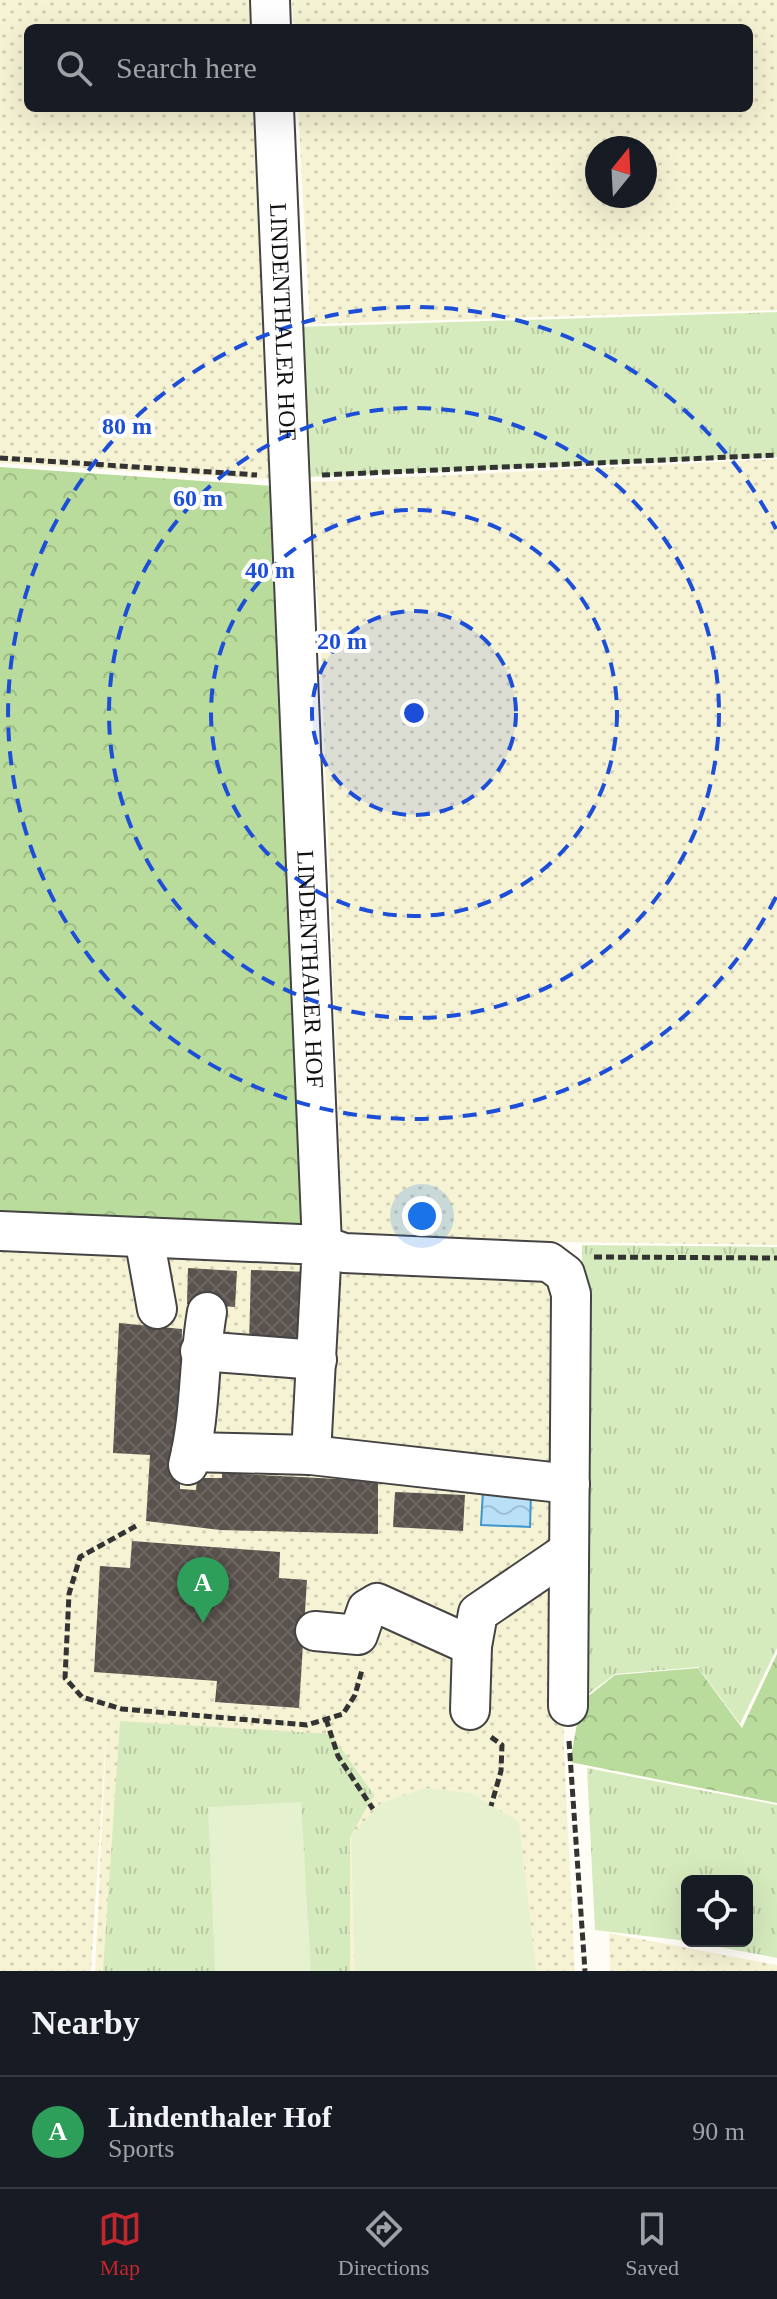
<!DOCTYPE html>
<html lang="en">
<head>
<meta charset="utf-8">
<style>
	body { margin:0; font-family:"Times New Roman",serif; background:#242831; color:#f1f3f6 }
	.controls { position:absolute; right:24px; bottom:24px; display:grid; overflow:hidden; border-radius:12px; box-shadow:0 8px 32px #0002 }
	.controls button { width:72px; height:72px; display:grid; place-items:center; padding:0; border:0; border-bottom:2px solid #363941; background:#171b24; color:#f1f3f6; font:40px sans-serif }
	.compass { position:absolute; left:585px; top:136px; width:72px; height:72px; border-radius:50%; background:#171b24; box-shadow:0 8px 32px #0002; rotate:18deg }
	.you { position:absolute; left:422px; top:1216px; width:28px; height:28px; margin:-20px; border:6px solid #fff; border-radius:50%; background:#1a73e8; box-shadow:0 0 0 12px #1a73e833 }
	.badge { display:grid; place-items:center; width:52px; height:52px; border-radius:50%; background:#c4262e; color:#fff; font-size:26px; font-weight:700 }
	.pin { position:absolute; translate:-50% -66px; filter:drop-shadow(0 2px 4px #0008) }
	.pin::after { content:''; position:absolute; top:42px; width:28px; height:24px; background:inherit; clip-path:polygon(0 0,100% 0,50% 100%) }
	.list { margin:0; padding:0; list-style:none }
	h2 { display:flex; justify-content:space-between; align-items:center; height:104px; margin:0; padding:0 32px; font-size:34px }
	h2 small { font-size:26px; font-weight:400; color:#9ea1a6 }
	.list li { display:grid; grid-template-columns:52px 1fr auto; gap:24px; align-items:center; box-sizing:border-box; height:112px; padding:0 32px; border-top:2px solid #363941 }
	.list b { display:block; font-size:30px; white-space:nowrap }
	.list p { margin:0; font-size:26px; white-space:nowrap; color:#9ea1a6 }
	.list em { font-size:26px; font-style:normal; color:#9ea1a6 }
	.icon { flex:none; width:44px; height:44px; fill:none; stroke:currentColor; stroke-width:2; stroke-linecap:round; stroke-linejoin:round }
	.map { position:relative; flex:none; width:777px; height:1971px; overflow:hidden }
	.search { position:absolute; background:#171b24; box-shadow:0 8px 32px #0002; left:24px; right:24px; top:24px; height:88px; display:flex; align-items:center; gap:20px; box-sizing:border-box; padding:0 28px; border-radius:12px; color:#9ea1a6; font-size:30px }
	.sheet { height:216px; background:#171b24 }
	nav { display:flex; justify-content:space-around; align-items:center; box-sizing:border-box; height:112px; border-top:2px solid #363941; background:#171b24; font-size:22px; color:#9ea1a6 }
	nav a { display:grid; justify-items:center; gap:4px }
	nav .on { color:#c4262e }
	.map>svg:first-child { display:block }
	.farmland { fill:url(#farmland-dots); fill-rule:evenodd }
	.grass { fill:url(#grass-tufts) }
	.forest { fill:url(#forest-crowns) }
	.pitch { fill:#e6f2cf }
	.water { fill:url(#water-waves); stroke:#3f96cf; stroke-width:2 }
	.building { fill:url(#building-cross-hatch) }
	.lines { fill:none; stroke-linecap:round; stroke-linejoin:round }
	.minor-casing { stroke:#444; stroke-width:42 }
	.path { stroke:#333; stroke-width:5; stroke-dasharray:8 4; stroke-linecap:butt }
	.minor { stroke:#fff; stroke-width:38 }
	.ring { fill:none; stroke:#1d4ed8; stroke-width:4; stroke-dasharray:14 10 }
	.labels { text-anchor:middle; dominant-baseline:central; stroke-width:8; stroke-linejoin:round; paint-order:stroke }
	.street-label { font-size:24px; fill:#111; stroke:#fff }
	.centre { fill:#1d4ed8; stroke:#fff; stroke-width:4 }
	.ring-label { font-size:24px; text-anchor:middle; font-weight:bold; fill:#1d4ed8; stroke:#fff; stroke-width:8; stroke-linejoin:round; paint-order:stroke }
</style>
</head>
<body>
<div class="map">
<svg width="777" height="1971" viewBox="0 0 777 1971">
	<defs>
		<pattern id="farmland-dots" width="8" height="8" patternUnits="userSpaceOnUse" patternTransform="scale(2)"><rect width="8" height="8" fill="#f6f3d4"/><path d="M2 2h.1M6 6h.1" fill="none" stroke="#d2cfb5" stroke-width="1.8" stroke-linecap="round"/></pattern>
		<pattern id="grass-tufts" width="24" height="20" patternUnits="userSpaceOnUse" patternTransform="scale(2)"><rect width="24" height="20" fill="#d5ebbd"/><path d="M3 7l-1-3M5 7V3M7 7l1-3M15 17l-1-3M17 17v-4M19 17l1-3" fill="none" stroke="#b6c8a1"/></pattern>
		<pattern id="forest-crowns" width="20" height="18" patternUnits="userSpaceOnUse" patternTransform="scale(2)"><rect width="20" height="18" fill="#b9dc9c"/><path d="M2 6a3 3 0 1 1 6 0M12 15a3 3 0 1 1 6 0" fill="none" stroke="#9ebc85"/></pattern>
		<pattern id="water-waves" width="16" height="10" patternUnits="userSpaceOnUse" patternTransform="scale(2)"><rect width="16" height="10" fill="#b9e0f7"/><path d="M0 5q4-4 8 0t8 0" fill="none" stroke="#9ebfd3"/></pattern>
		<pattern id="building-cross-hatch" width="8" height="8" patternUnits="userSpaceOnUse" patternTransform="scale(2)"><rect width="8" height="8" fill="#5a524d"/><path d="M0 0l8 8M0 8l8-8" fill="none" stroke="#6d6662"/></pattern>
	</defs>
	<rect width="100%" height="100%" fill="#fffdf5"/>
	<g class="farmland">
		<path d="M0,0H251L253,28H28V108H258L283,480L0,463Z"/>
		<path d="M292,0H777V310L310,324L298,108H749V28H294ZM645,148V196H597V148Z"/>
		<path d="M777,459V1245L343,1239L320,627L308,482Z"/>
		<path d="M0,1246L530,1269L555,1285L564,1750L575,1971H95L107,1721L91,1971H0Z"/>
		<path d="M609,1933L777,1965V1971H610Z"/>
	</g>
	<g class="grass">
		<path d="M777,312V457L304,477L296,327Z"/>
		<path d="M582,1245L777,1247V1648L740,1724L698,1667L615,1674L580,1700Z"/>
		<path d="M120,1721L331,1734L374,1795L350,1837V1971H103Z"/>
		<path d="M587,1768L777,1805V1958L689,1941H747V1881H687V1941L595,1930Z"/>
	</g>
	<g class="forest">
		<path d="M0,467L288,487L320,1223L278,1238L0,1226Z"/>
		<path d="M777,1654V1803L570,1762L581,1702L615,1675L698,1668L742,1728Z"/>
	</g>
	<g class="pitch">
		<path d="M425,1788L470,1793L519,1822L536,1971H355L351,1836L381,1803Z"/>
		<path d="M301,1802L311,1971H215L208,1807Z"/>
	</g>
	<path class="water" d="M483,1491L531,1493L530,1527L481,1525Z"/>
	<g class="building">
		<path d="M188,1268L237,1271L235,1307L187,1304Z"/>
		<path d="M251,1270L311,1272L309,1346L249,1344Z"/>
		<path d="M119,1323L182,1329L180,1489L196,1490L197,1478H222V1473L378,1481V1534L220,1530L146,1521L150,1455L113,1453Z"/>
		<path d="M395,1492L465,1495L463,1531L393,1527Z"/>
		<path d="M132,1541L280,1552L279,1578L307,1580L299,1708L215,1702L217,1681L94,1672L100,1566L130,1568Z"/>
	</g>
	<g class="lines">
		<defs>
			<g id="minor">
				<path d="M270,0L271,28"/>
				<path id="s1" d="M274,108L322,1245L344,1253L549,1262L565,1274L571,1294L568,1706"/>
				<path d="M0,1231L322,1245L311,1455"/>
				<path d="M144,1237L157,1309"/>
				<path d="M200,1351L317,1360"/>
				<path d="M191,1452L311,1455L570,1484"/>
				<path d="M188,1465C201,1414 198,1363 207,1312"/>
				<path d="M315,1631L358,1635L367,1609L377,1603L472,1646"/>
				<path d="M470,1710L472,1646L478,1613L569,1551"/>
			</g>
		</defs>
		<use href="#minor" class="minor-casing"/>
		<g class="path">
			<path d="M0,458L257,475"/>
			<path d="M322,475L777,455"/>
			<path d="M594,1257L777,1258"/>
			<path d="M136,1526L80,1557L69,1594L65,1678L82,1697L122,1709L307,1725L343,1714L355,1695L362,1670"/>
			<path d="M326,1719L338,1756L373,1809"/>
			<path d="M491,1737L502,1745L501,1771L491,1806"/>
			<path d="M569,1741L585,1971"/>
		</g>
		<use href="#minor" class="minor"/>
	</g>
	<circle cx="414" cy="713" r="102" fill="#1d4ed8" fill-opacity=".12"/>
	<g class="ring">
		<circle cx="414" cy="713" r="102"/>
		<circle cx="414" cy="713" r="203"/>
		<circle cx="414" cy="713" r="305"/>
		<path d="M776 897A406 406 0 1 1 776 529"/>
	</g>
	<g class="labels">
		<g class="street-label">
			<text stroke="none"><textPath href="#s1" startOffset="214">LINDENTHALER HOF</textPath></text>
			<text stroke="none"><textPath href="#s1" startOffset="862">LINDENTHALER HOF</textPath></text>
		</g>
	</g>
	<circle cx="414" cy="713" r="12" class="centre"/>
	<g class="ring-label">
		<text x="127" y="434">80 m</text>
		<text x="198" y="506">60 m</text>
		<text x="270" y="578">40 m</text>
		<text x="342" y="649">20 m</text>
	</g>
</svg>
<div class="controls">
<button><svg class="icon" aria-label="locate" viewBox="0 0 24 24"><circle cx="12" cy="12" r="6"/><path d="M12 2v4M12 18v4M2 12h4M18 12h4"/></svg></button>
</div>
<svg class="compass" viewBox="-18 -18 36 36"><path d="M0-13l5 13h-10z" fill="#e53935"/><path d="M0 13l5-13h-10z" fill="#9ea1a6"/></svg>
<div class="you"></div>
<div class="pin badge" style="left:203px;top:1623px;background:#2e9e5b">A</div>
<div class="search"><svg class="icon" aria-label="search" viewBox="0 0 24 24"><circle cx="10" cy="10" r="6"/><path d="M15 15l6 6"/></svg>Search here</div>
</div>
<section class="sheet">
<h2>Nearby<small></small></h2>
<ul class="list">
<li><span class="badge" style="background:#2e9e5b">A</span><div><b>Lindenthaler Hof</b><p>Sports</p></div><em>90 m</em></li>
</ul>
</section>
<nav>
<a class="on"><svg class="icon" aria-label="map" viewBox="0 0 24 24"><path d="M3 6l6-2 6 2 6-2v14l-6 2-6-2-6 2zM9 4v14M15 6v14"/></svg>Map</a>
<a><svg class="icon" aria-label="directions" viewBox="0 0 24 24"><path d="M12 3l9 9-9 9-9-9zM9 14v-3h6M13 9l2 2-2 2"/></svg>Directions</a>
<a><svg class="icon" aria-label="saved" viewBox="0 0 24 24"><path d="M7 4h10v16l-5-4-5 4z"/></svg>Saved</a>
</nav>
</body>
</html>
